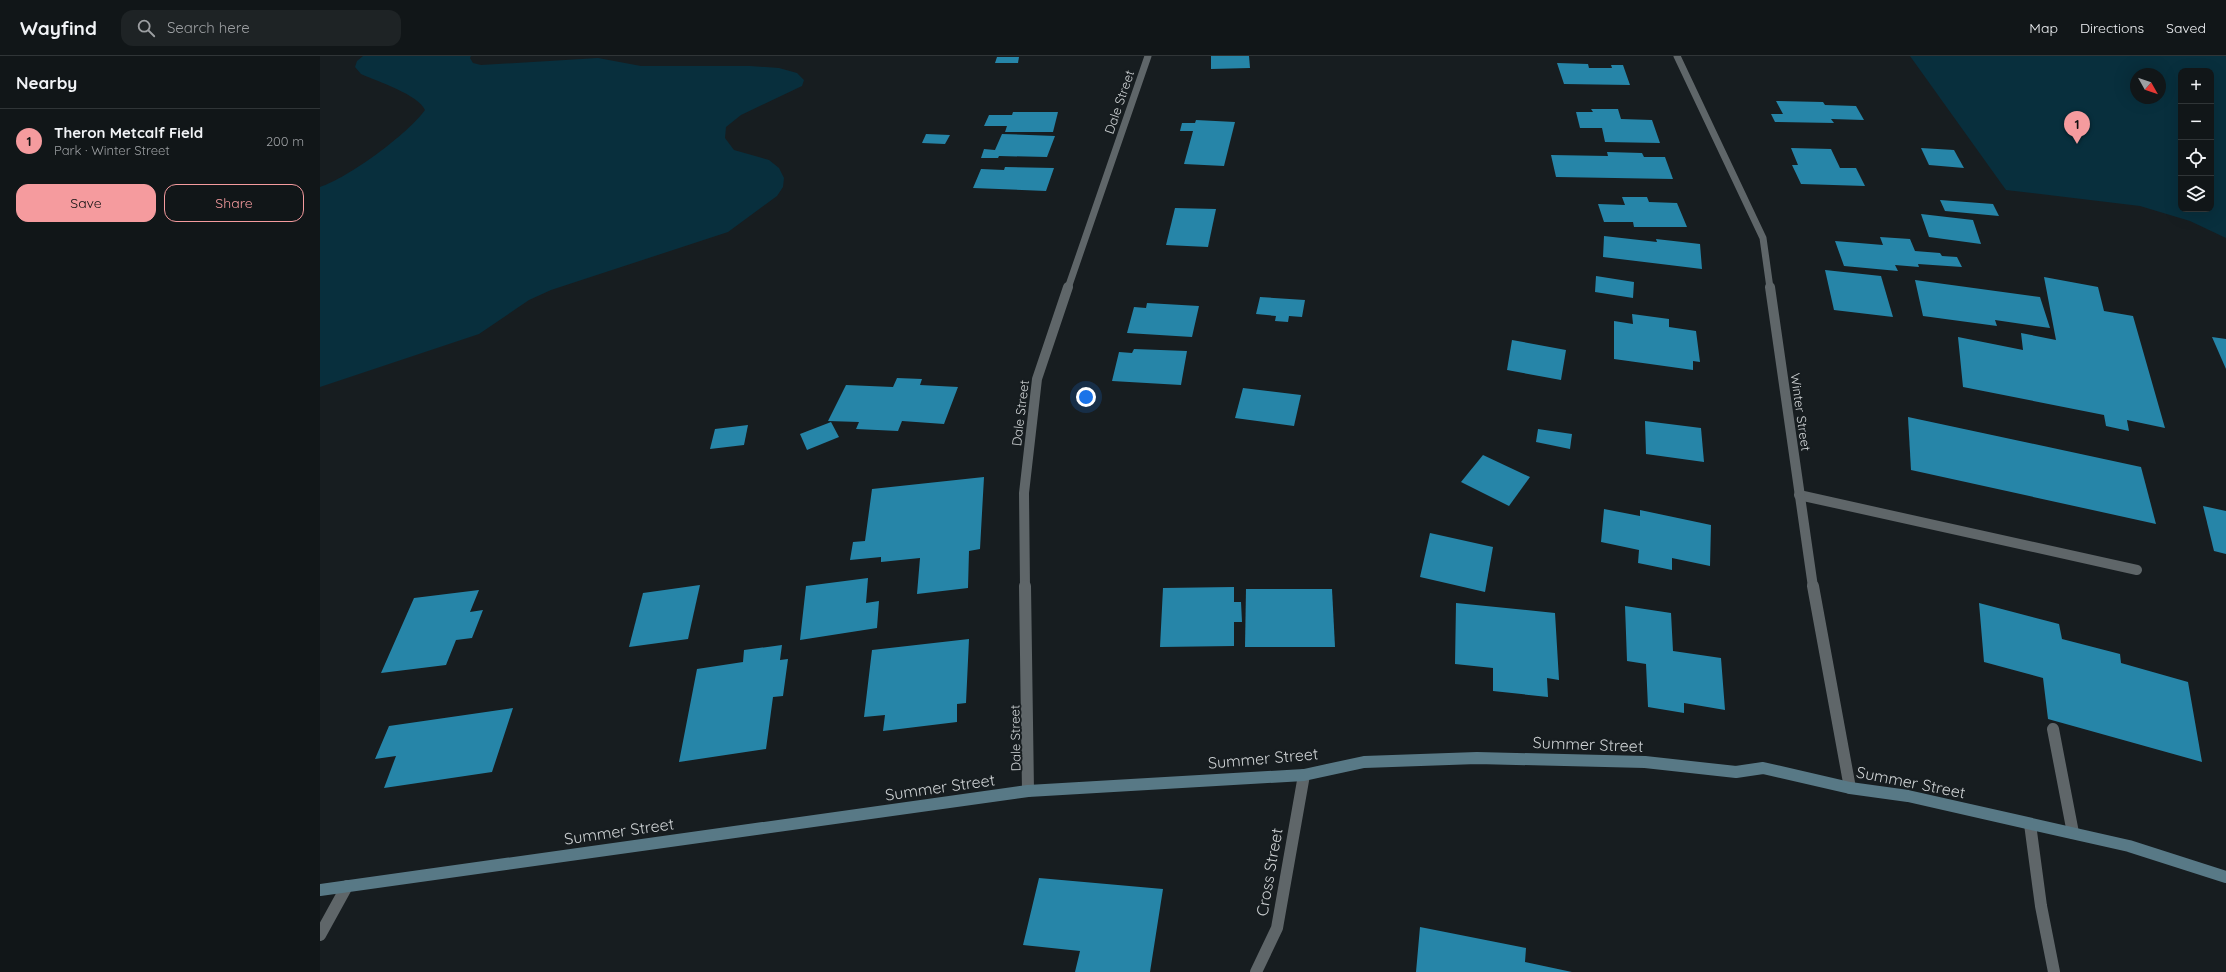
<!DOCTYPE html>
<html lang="en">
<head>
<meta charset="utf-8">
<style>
	body { margin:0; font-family:Quicksand,sans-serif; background:#1e2325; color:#f1f3f6 }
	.controls { position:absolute; right:12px; top:12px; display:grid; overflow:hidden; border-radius:8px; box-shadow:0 4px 16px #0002 }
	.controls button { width:36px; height:36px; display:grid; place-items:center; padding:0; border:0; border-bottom:1px solid #303537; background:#111618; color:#f1f3f6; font:20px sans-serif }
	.compass { position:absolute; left:1810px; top:12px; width:36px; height:36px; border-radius:50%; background:#111618; box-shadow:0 4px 16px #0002; rotate:130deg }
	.you { position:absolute; left:766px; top:341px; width:14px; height:14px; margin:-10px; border:3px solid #fff; border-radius:50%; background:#1a73e8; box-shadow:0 0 0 6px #1a73e833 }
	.badge { display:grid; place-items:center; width:26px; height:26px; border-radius:50%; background:#f59b9e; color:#111; font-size:13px; font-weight:700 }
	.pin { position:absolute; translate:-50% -33px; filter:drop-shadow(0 1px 2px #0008) }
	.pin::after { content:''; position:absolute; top:21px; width:14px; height:12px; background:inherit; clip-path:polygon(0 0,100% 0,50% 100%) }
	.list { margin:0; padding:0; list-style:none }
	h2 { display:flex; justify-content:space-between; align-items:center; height:52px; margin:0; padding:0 16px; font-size:17px }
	h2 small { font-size:13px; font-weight:400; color:#9c9fa2 }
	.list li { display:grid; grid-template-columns:26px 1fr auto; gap:12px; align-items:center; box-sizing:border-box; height:64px; padding:0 16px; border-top:1px solid #303537 }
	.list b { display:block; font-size:15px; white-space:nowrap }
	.list p { margin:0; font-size:13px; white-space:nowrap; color:#9c9fa2 }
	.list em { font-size:13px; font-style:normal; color:#9c9fa2 }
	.actions { display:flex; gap:8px; padding:12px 16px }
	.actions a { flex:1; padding:9px 0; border:1px solid #f59b9e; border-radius:12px; text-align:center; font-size:14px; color:#f59b9e }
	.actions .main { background:#f59b9e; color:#111 }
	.icon { flex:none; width:22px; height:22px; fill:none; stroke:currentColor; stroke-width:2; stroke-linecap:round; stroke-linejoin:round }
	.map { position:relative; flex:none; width:1906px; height:916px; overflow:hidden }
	header { display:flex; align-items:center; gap:24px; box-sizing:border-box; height:56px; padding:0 20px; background:#111618; border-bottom:1px solid #303537 }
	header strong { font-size:19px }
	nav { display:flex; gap:22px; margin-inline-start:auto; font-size:14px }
	.search { width:280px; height:36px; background:#1e2325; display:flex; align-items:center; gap:10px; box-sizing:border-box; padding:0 14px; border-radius:12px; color:#9c9fa2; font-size:15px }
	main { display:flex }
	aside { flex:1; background:#111618 }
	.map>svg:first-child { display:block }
	.green { fill:#082f3d; fill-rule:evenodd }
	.building { fill:#2685a8 }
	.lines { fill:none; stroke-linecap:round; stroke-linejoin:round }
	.lane-far1 { stroke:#5f6669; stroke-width:10 }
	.lane { stroke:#5f6669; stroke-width:12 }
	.street-far2 { stroke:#5f6669; stroke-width:7 }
	.street-far1 { stroke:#5f6669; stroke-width:10 }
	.street { stroke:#5f6669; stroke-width:12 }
	.secondary { stroke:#587986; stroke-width:12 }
	.labels { text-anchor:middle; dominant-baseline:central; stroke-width:4; stroke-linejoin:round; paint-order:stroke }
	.street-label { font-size:13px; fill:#ced2d4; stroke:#171d20 }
	.near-street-label { font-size:16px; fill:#ced2d4; stroke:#171d20 }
</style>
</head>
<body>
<header>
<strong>Wayfind</strong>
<div class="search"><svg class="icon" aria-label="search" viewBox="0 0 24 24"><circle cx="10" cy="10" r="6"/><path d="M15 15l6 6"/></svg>Search here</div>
<nav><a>Map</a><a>Directions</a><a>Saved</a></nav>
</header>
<main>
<aside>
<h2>Nearby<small></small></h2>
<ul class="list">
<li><span class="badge">1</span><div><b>Theron Metcalf Field</b><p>Park · Winter Street</p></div><em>200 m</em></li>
</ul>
<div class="actions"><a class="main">Save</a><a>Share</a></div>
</aside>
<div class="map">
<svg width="1906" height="916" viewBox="0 0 1906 916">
	<rect width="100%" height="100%" fill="#171d20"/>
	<g class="green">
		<path d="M43,0H151L150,2L153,7L161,9L278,2L321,10H430L459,12L477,17L484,24L482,30L421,59L406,71L405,82L414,94L449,104L459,112L464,122L463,131L457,140L408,176L231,234L209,244L159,278L0,331V131C28,122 88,78 105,54C99,39 57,25 41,18L35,11L37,5Z"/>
		<path d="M1590,0H1906V182L1870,165L1820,150L1686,134ZM1861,15H1891V153H1861ZM1816,18H1840V42H1816Z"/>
	</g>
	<g class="building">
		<path d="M891,0H929L930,12L891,13Z"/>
		<path d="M677,1H699L698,7H675Z"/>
		<path d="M1237,7L1268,8L1269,12H1292L1291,9H1303L1310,29L1244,28Z"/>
		<path d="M1456,45L1503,46L1505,49L1536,50L1544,64L1511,63L1514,67L1455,66L1451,58H1463Z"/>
		<path d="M1271,53H1298L1301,63L1332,64L1340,87L1285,86L1282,72H1260L1256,56H1273Z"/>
		<path d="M693,56H738L733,76H685L687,70H664L669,59H692Z"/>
		<path d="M876,64L915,66L904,110L864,108L873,75H860L862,67H875Z"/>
		<path d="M606,78L630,79L625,88L602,87Z"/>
		<path d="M682,78L735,80L727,101L679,100L678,102H661L664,93L675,94Z"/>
		<path d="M1471,92L1511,93L1520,112H1536L1545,130L1481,128L1472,109H1478Z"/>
		<path d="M1601,92L1634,94L1644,112L1609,109Z"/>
		<path d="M1287,96L1322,97L1324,101H1345L1353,123L1236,121L1231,99L1288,100Z"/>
		<path d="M685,111L734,112L726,135L653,132L661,113L684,114Z"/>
		<path d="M1302,141H1327L1329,146L1357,147L1367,171H1314L1313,166H1284L1278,148L1305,149Z"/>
		<path d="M1620,144L1673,148L1679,160L1625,155Z"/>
		<path d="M855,152L896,153L888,191L846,189Z"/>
		<path d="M1601,158L1653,164L1661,188L1609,181Z"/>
		<path d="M1284,180L1337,186L1336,183L1380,188L1382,213L1283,201Z"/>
		<path d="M1560,181L1590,183L1595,195L1620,197L1622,200L1637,201L1642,211L1598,208L1599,211L1575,209L1578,215L1524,210L1515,185L1563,189Z"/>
		<path d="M1505,214L1561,220L1573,261L1514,254Z"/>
		<path d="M1276,220L1314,226L1313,242L1275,236Z"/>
		<path d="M1724,221L1778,231L1784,255L1813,260L1845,372L1807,364L1809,375L1786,370L1784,359L1643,331L1638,281L1703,294L1701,277L1736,284Z"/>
		<path d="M1595,224L1720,241L1730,272L1675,264L1677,270L1603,260Z"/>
		<path d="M940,241L985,244L982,261L969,260L968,266L955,265L956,260L936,258Z"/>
		<path d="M827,247L879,250L872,281L807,277L814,251L826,252Z"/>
		<path d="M1312,258L1349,263V271L1376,275L1380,306L1373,305V314L1294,303V265L1313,268Z"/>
		<path d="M1892,281L1906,283V313Z"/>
		<path d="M1192,284L1246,294L1241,324L1187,314Z"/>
		<path d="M814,293L867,295L861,329L792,325L799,296L812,297Z"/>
		<path d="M577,322L602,323L600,329L638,331L624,368L582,365L578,375L536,373L539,366L508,365L526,329L573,331Z"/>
		<path d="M923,332L981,339L974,370L915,362Z"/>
		<path d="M1588,361L1821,411L1836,468L1591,414Z"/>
		<path d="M1325,365L1381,372L1384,406L1326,398Z"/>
		<path d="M511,366L519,381L487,394L480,378Z"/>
		<path d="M428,369L424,389L390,393L395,373Z"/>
		<path d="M1218,373L1252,378L1250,393L1216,386Z"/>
		<path d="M1163,399L1210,421L1189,450L1141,426Z"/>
		<path d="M664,421L660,493L649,495L648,532L597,538L600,502L561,506V501L530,504L533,486L545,485L552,433Z"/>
		<path d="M1883,450L1906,455V498L1894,495Z"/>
		<path d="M1284,453L1320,460V454L1391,469L1390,510L1352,502V514L1318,507L1319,494L1281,486Z"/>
		<path d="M1110,477L1173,491L1165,536L1100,521Z"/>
		<path d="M548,522L546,547L559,545L557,572L480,584L486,530Z"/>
		<path d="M380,529L368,583L309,591L323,537Z"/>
		<path d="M914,531V546H921L922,566H914V590L840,591L843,532Z"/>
		<path d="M926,533H1012L1015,591H925Z"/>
		<path d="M159,534L150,556L163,554L152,582L136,584L126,609L61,617L94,542Z"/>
		<path d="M1136,547L1235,557L1239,624L1227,622L1228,641L1173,635V612L1135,608Z"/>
		<path d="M1659,547L1739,568L1742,583L1800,598L1801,607L1868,626L1882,706L1728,663L1723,622L1664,606Z"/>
		<path d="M1305,550L1351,557L1353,595L1401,602L1405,654L1364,647V657L1328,651L1326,608L1307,605Z"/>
		<path d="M649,583L646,647L637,648V666L563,675L565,659L544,661L552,594Z"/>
		<path d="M462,589L460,604L468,603L463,640L453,641L446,693L359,706L377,613L423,606L424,594Z"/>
		<path d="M193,652L172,716L64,732L76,700L55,703L69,670Z"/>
		<path d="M719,822L843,833L830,916H755L760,895L703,889Z"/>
		<path d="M1100,871L1206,892L1205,906L1252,916H1096Z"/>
	</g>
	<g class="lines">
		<path class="lane-far1" d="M1479,439L1817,514"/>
		<g class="lane">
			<path d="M1733,673L1753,777"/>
			<path d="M1710,768L1721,850L1734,916"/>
			<path d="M0,879L27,830"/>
		</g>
		<g class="street-far2">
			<path d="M1357,0L1443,182L1450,232"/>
			<path d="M748,232L828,0"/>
		</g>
		<g class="street-far1">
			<path d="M1450,231L1493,531"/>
			<path d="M705,531L704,437L717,323L748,231"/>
		</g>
		<g class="street">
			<path d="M705,530L708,735"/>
			<path d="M1493,530L1530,732"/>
			<path d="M936,916L957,872L984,719"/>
		</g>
		<path class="secondary" d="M0,834L708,735L984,719L1044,706L1157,702L1325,706L1416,716L1443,712L1530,732L1588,740L1809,790L1906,821"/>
	</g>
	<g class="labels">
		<g class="street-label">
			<text transform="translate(799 46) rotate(-71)">Dale Street</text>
			<text transform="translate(1481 356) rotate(82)">Winter Street</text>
			<text transform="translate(700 357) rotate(-83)">Dale Street</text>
			<text transform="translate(695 682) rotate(-91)">Dale Street</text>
		</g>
		<g class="near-street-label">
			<text transform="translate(1268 688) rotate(2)">Summer Street</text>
			<text transform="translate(943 702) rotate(-5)">Summer Street</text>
			<text transform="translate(1591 726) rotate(11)">Summer Street</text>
			<text transform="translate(620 731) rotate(-8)">Summer Street</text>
			<text transform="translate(299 775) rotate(-8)">Summer Street</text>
			<text transform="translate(949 816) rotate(-80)">Cross Street</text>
		</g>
	</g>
</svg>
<div class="controls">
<button>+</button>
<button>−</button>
<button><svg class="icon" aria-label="locate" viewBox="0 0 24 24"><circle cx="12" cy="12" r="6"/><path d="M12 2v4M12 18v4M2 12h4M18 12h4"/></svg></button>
<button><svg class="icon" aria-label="layers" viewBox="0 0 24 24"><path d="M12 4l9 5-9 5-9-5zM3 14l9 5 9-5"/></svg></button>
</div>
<svg class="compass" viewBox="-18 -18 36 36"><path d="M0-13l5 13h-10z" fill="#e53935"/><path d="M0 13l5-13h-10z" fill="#9c9fa2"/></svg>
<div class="you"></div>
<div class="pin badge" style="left:1757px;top:88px">1</div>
</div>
</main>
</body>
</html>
